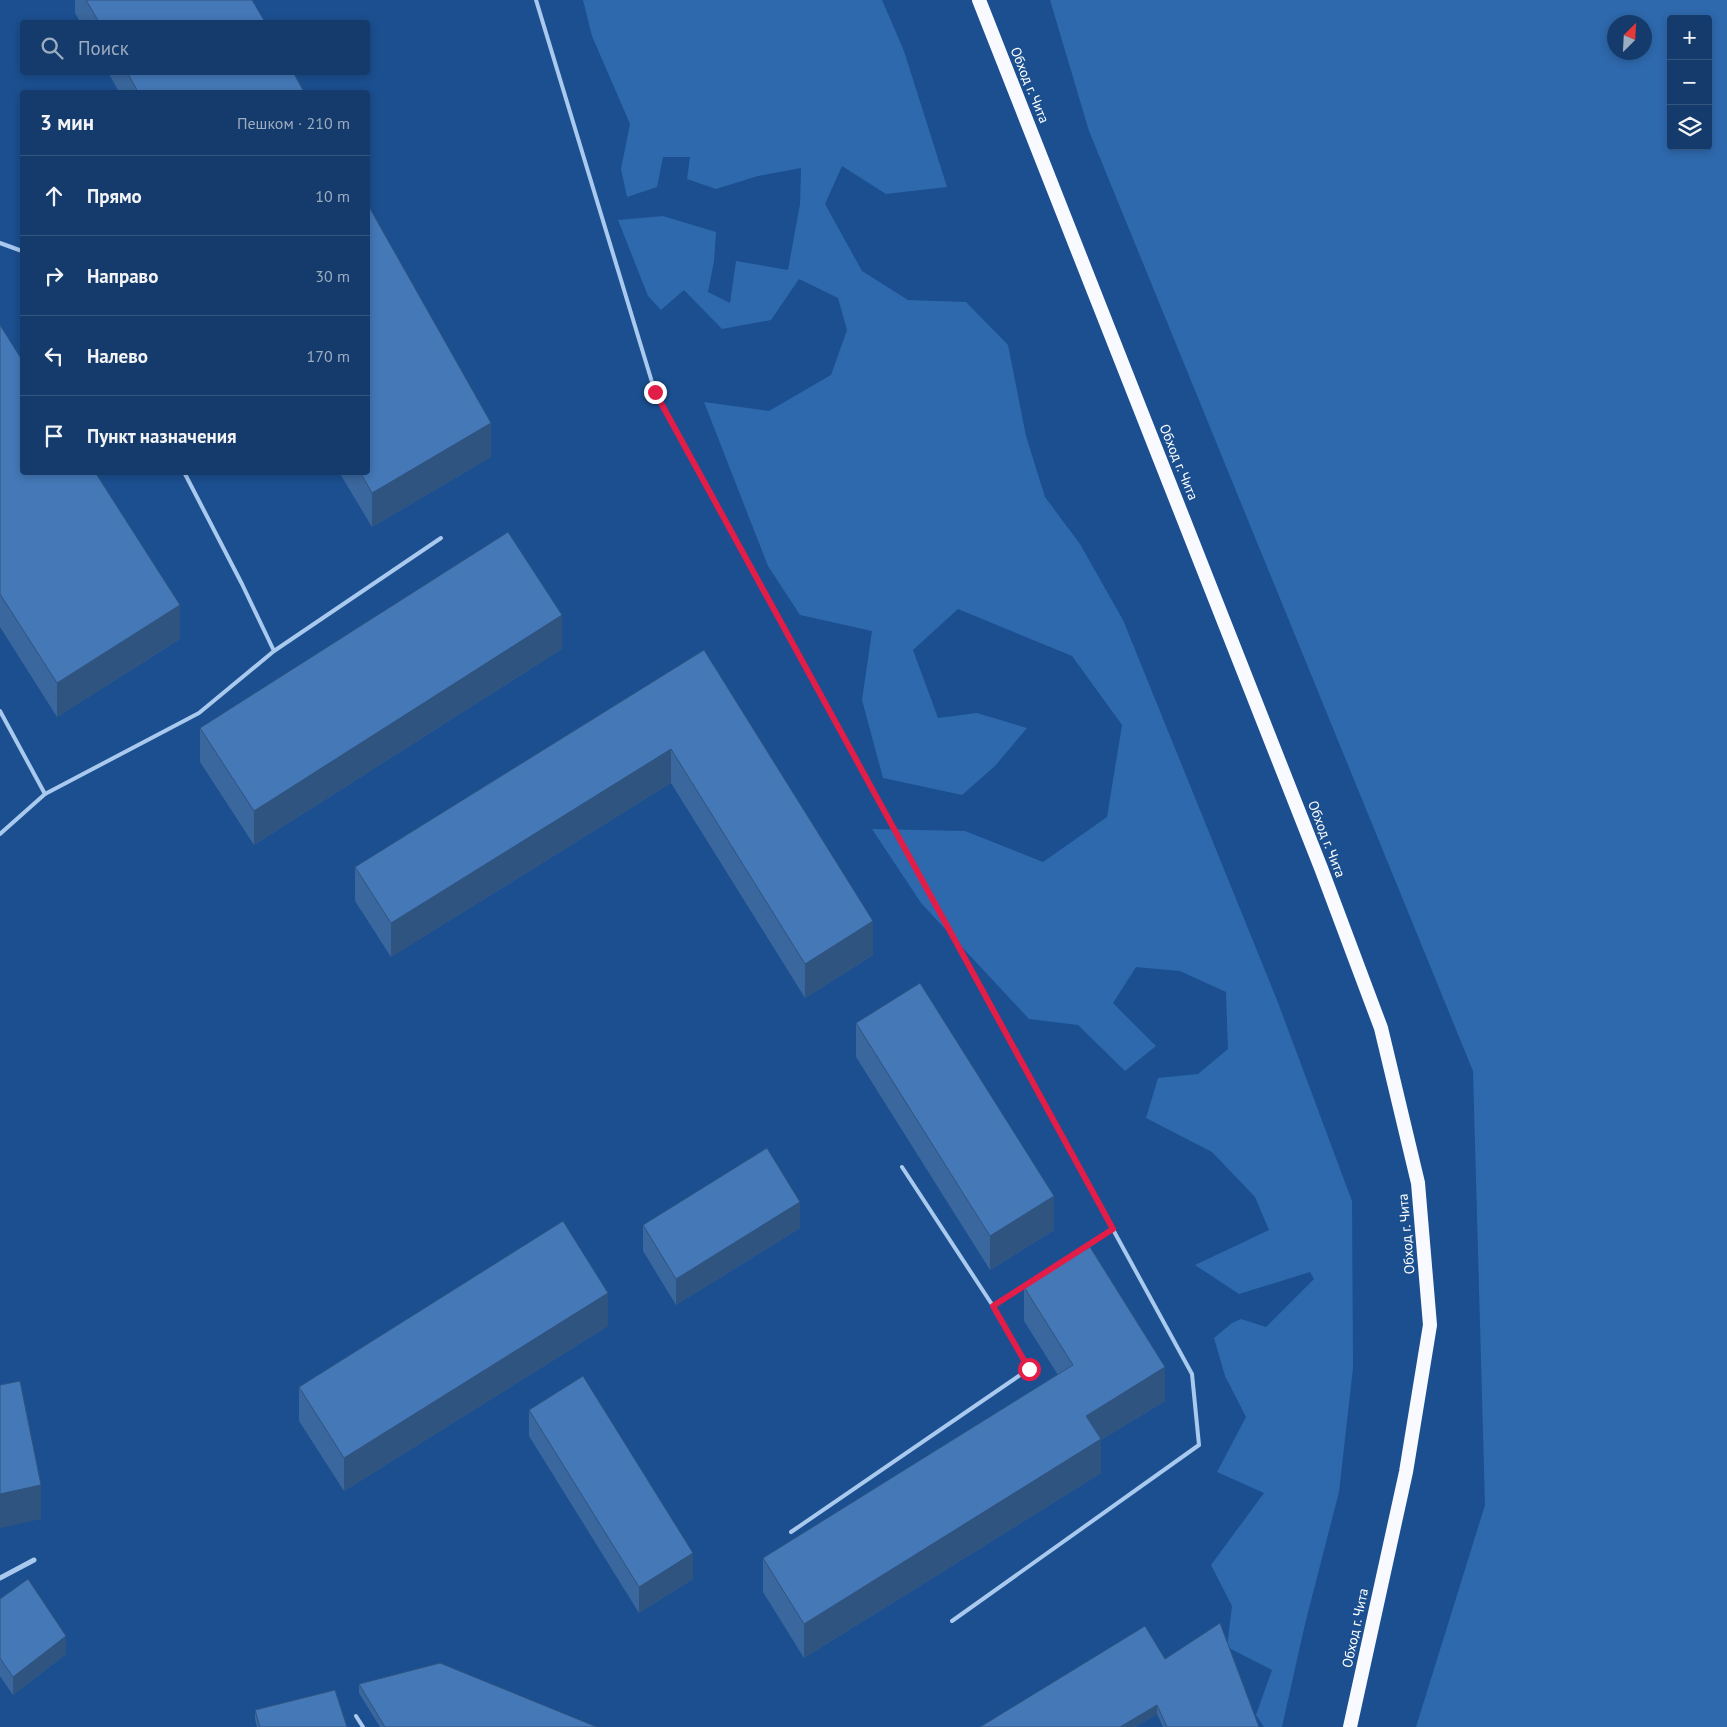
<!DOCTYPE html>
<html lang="ru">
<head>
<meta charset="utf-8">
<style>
	body { margin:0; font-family:"PT Sans",sans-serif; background:#214673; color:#f1f3f6 }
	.controls { position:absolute; right:15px; top:15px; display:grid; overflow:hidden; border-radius:5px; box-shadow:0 2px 8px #0003 }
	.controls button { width:45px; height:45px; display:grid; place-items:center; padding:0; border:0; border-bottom:1px solid #33557e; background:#143b6b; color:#f1f3f6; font:25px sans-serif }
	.compass { position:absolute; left:1607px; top:15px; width:45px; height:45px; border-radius:50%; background:#143b6b; box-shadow:0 2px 8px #0003; rotate:24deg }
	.stop { position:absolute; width:15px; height:15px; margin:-11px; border:4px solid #e11d48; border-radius:50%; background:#fff }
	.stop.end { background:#e11d48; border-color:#fff; box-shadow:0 1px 5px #0008 }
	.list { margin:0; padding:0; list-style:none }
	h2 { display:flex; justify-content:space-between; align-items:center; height:65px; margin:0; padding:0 20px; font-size:21px }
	h2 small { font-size:16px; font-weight:400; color:#9dadc1 }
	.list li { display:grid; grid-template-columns:32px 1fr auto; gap:15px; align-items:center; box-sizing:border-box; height:80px; padding:0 20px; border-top:1px solid #33557e }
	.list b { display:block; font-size:19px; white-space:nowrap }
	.list em { font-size:16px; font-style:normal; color:#9dadc1 }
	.icon { flex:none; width:28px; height:28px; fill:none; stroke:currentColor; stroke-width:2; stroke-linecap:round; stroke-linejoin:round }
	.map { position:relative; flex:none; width:1727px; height:1727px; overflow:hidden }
	.search { position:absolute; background:#143b6b; box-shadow:0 2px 8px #0003; left:20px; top:20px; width:350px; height:55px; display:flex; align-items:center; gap:12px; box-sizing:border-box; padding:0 18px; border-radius:5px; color:#9dadc1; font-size:19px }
	.panel { position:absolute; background:#143b6b; box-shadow:0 2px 8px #0003; left:20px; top:90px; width:350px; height:385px; border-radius:5px }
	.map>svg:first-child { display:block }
	.green { fill:#2e69ad; fill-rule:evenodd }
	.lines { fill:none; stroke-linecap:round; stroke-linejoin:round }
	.service { stroke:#a9c9ee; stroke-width:4 }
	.minor { stroke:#a9c9ee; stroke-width:5 }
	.trunk { stroke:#f8faff; stroke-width:14 }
	.wall { fill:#3a679d }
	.shaded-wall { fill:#305480 }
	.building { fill:#4478b7; stroke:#305480 }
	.route { stroke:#e11d48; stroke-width:6 }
	.labels { text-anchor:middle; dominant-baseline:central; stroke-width:4; stroke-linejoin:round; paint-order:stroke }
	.street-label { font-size:14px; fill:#fff; stroke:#1b4f8f }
</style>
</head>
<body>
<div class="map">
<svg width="1727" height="1727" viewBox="0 0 1727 1727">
	<rect width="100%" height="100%" fill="#1b4f8f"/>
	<g class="green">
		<path d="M583,0H882L904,51L947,187L886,194L842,166L825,204L862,271L908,300L966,302L1008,345L1026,436L1045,497L1080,544L1123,620L1277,1000L1352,1201L1353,1368L1339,1492L1305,1624L1282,1727H1264L1256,1715L1272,1670L1227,1647L1232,1606L1211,1565L1264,1493L1217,1472L1246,1417L1225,1376L1214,1338L1232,1323L1241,1319L1266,1327L1314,1279L1310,1272L1239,1294L1195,1265L1269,1230L1255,1197L1212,1152L1146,1118L1158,1078L1198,1074L1228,1049L1226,992L1180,971L1136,967L1113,1003L1156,1046L1125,1071L1078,1025L1029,1019L921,903L872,829L965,831L1043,862L1107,817L1122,725L1072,656L958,609L913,650L938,718L977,713L1027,728L995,766L962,795L883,778L862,700L872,631L800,615L768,566L704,402L769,411L831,375L847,330L838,298L799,279L771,320L722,329L684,290L661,310L648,296L618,220L663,216L716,232L714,261L708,292L730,303L736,261L788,270L800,204L801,168L758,176L716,189L687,179L690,157H663L657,187L627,197L621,169L630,124L592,36Z"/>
		<path d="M1050,0H1727V1727H1416L1485,1505L1473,1071L1089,131ZM1671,19H1708V146H1671ZM1614,22H1644V52H1614Z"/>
	</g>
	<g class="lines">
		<g class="service">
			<path d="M536,0L655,392L1192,1374L1199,1445L952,1621"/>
			<path d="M0,243L22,251"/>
			<path d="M274,651L441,538"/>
			<path d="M0,711L45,794"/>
			<path d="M0,834L45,794L199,713L274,651L242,584L184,472"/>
			<path d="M902,1167L993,1306L1113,1229"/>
			<path d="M791,1532L1029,1369L993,1306"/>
			<path d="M356,1716L363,1727"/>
		</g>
		<path class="minor" d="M0,1578L34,1560"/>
		<path class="trunk" d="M979,0L1321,868L1381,1028L1418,1183L1430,1325L1406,1472L1350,1727"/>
	</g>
	<g class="wall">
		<path d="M75,0H252L265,22H80L75,13Z"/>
		<path d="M108,72H293L304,92H119Z"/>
		<path d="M0,325L180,639L57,717L0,627Z"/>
		<path d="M491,457L372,527L339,472H368Z"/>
		<path d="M562,649L254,845L200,762V728Z"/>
		<path d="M704,650L873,955L805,998L671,783L391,957L355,901V867Z"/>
		<path d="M856,1023L1054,1230L990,1270L856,1057Z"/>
		<path d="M643,1225L800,1228L676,1305L643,1251Z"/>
		<path d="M1024,1287L1165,1401L1101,1440V1473L804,1658L763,1592V1558L1058,1375L1024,1321Z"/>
		<path d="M608,1326L344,1491L299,1421V1387Z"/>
		<path d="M529,1410L693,1579L639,1613L529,1436Z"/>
		<path d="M0,1599L66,1654L13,1695L0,1676Z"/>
		<path d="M1165,1659L1259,1727H1163L1157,1714L1135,1727H980Z"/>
		<path d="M359,1684L597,1727H380L359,1693Z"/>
		<path d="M255,1710L346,1725L347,1727H257L255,1719Z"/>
	</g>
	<g class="shaded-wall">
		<path d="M491,423V457L372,527V493Z"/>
		<path d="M180,605V639L57,717V683Z"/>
		<path d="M562,615V649L254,845V811Z"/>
		<path d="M671,749V783L391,957V923Z"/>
		<path d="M873,921V955L805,998V964Z"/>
		<path d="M1054,1196V1230L990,1270V1236Z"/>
		<path d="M800,1202V1228L676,1305V1279Z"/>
		<path d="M608,1293V1326L344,1491V1458Z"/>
		<path d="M1165,1367V1401L1101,1440V1473L804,1658V1624L1086,1416Z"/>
		<path d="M41,1485V1519L0,1528V1494Z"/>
		<path d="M693,1553V1579L639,1613V1587Z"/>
		<path d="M66,1636V1654L13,1695V1677Z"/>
		<path d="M1157,1705V1714L1135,1727H1120Z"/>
	</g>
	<g class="building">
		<path d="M86,0H252L265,22H99Z"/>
		<path d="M127,72H293L304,92H138Z"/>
		<path d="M368,205L491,423L372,493L360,472H368Z"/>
		<path d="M0,325L22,360V472H95L180,605L57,683L0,594Z"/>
		<path d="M508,532L562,615L254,811L200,728Z"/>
		<path d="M704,650L873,921L805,964L671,749L391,923L355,867Z"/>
		<path d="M920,983L1054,1196L990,1236L856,1023Z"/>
		<path d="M767,1148L800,1202L676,1279L643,1225Z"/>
		<path d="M563,1221L608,1293L344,1458L299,1387Z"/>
		<path d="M1090,1247L1165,1367L1086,1416L1101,1439L804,1624L763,1558L1073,1365L1024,1287Z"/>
		<path d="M583,1376L693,1553L639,1587L529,1410Z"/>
		<path d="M20,1381L41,1485L0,1494V1385Z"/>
		<path d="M28,1579L66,1636L13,1677L0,1658V1599Z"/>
		<path d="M1220,1623L1259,1727H1167L1157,1705L1120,1727H980L1145,1626L1165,1659Z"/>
		<path d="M440,1663L597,1727H385L359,1684Z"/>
		<path d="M335,1690L347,1727H260L255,1710Z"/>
	</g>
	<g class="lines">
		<path class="route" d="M655,392L1113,1229L993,1306L1029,1369"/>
	</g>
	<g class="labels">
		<g class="street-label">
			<text transform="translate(1030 85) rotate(68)">Обход г. Чита</text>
			<text transform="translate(1179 462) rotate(68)">Обход г. Чита</text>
			<text transform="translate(1327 839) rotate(69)">Обход г. Чита</text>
			<text transform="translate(1406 1234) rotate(-95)">Обход г. Чита</text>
			<text transform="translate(1355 1628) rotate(-78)">Обход г. Чита</text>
		</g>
	</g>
</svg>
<div class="controls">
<button>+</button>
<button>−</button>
<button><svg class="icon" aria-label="layers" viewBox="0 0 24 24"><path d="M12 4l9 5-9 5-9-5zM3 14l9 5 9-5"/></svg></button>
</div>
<svg class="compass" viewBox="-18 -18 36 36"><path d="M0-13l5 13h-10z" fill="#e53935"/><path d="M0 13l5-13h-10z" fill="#9dadc1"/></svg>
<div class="stop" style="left:1029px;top:1369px"></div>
<div class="stop end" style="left:655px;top:392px"></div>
<div class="search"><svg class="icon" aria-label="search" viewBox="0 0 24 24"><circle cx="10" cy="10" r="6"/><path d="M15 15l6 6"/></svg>Поиск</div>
<section class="panel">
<h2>3 мин<small>Пешком · 210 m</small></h2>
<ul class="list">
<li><svg class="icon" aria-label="ahead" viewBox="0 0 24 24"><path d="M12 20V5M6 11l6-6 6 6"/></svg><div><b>Прямо</b></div><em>10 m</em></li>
<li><svg class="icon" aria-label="right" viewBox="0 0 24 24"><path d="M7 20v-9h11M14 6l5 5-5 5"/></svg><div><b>Направо</b></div><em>30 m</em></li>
<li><svg class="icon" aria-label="left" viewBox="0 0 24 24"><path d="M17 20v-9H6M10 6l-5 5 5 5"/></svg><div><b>Налево</b></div><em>170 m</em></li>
<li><svg class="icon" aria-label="arrive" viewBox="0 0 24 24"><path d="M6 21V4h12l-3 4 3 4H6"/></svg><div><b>Пункт назначения</b></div></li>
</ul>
</section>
</div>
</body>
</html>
